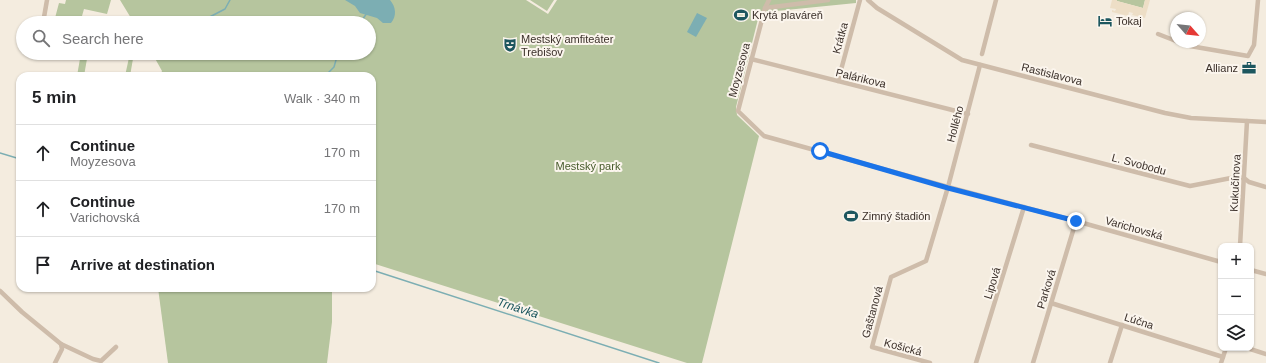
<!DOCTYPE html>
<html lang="en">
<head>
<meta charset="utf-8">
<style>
	body { margin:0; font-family:Helvetica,sans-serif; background:#f2f2f2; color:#202124 }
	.controls { position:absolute; right:12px; bottom:12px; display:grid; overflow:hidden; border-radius:8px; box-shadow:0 1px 3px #0004 }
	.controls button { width:36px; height:36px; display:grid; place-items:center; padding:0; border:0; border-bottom:1px solid #e0e0e0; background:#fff; color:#202124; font:20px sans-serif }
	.compass { position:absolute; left:1170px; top:12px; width:36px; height:36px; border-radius:50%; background:#fff; box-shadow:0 1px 3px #0004; rotate:117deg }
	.stop { position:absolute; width:12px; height:12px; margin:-9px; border:3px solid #1a73e8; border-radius:50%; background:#fff }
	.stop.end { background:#1a73e8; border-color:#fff; box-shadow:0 1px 4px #0008 }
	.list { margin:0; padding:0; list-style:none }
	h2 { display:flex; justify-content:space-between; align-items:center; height:52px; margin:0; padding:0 16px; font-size:17px }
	h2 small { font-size:13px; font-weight:400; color:#757577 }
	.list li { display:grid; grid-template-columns:26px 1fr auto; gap:12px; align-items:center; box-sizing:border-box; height:56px; padding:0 16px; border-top:1px solid #e0e0e0 }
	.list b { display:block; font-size:15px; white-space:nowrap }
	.list p { margin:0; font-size:13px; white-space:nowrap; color:#757577 }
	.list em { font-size:13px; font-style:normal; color:#757577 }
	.icon { flex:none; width:22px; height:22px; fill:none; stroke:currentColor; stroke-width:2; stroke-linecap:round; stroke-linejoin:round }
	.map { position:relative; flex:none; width:1266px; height:363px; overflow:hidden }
	.search { position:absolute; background:#fff; box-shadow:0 1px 3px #0004; left:16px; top:16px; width:360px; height:44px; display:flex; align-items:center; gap:10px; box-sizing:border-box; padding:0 14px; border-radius:22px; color:#757577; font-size:15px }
	.panel { position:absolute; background:#fff; box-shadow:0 1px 3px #0004; left:16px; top:72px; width:360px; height:220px; border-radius:12px }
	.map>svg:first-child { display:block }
	.green { fill:#b6c59e }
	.plaza { fill:#eddec6 }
	.water { fill:#7caeb3 }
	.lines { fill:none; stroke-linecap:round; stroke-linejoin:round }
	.stream { stroke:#7caeb3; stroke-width:1.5 }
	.street { stroke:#cebcaa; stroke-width:4.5 }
	.route { stroke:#1a73e8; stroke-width:5 }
	.labels { text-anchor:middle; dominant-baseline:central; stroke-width:4; stroke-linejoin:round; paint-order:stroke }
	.poi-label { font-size:11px; fill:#3b302a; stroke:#fbf5ed; text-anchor:start }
	.street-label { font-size:11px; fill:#3b302a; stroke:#fbf5ed }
	.park-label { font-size:11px; fill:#475b2c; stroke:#fbf5ed }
	.water-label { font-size:12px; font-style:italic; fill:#1d575f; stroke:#fbf5ed }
</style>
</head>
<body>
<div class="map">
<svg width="1266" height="363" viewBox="0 0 1266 363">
	<rect width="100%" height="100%" fill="#f4ecdf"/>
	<g class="green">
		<path d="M66,0H111L107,14L84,9L80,23L55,18L59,3L65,4Z"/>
		<path d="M120,0H526L548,14L557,0H856V3L766,12L760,11L736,107L737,115L759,136L702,363H687L372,263V76H160L162,71L152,53H369V23H134Z"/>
		<path d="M530,0H554L547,11Z"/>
		<path d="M1117,0H1145L1143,8L1117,1Z"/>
		<path d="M111,19L124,23H96L103,20Z"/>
		<path d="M81,53H88L84,76H77Z"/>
		<path d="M130,53H134L130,76H125Z"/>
		<path d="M158,288H332V322L327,363H168Z"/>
	</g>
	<path class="plaza" d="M1112,0H1117V1L1143,8L1145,0H1150L1145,18L1132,15L1133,13L1129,12L1128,16L1112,12V10L1115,11L1116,9L1110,8Z"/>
	<g class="water">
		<path d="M345,0H390C396,7 397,16 391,23H383L377,18L360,13L355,6Z"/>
		<path d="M697,13L707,18L696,37L687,32Z"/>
	</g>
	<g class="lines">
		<g class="stream">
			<path d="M198,23L225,9L230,0"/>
			<path d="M360,23L367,13"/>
			<path d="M272,75L275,76"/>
			<path d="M325,76L334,67L338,53"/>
			<path d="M0,153L20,159"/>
			<path d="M372,270L659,363"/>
		</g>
		<g class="street">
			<path d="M769,0L765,8L738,111L764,136L948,187L1076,221L1221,262"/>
			<path d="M868,0L877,8L962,60L1165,113L1191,118L1266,122"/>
			<path d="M765,8L828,0"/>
			<path d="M43,23L47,0"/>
			<path d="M1158,34L1176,41"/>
			<path d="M1180,42L1190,46L1248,56L1254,45L1258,0"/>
			<path d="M982,54L996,0"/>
			<path d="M751,59L968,114"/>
			<path d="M838,81L860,0"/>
			<path d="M1031,145L1190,186L1231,178H1244L1249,182L1266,187"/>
			<path d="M1240,246L1247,121"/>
			<path d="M1251,270L1266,274"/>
			<path d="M0,291L22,312L61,344L62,349L55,363"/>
			<path d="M1051,303L1223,357"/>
			<path d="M61,344L93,359L101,361L116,347"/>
			<path d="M1247,348L1266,354"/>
			<path d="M930,363L872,347L891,277L926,261L948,187L980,65"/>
			<path d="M976,363L1024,207"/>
			<path d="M1033,363L1076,221"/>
			<path d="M1110,363L1122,325"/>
			<path d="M1221,363L1226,348"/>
		</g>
	</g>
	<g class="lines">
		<path class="route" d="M820,151L948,188L1076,221"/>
	</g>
	<defs>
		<symbol id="stadium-bare" viewBox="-9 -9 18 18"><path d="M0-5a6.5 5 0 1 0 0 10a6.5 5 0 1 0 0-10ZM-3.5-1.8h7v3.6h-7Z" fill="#1d575f" stroke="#fbf5ed" stroke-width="2.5" paint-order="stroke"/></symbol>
		<symbol id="hotel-bare" viewBox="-9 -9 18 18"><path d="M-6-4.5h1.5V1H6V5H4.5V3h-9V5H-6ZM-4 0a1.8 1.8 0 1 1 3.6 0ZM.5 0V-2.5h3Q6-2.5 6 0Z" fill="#1d575f" stroke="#fbf5ed" stroke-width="2.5" paint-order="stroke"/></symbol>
		<symbol id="theatre-bare" viewBox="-9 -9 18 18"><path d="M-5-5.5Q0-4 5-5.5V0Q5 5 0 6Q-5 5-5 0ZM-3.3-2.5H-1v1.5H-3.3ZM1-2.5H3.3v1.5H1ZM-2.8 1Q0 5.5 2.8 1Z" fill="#1d575f" stroke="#fbf5ed" stroke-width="2.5" paint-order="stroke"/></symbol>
		<symbol id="office-bare" viewBox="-9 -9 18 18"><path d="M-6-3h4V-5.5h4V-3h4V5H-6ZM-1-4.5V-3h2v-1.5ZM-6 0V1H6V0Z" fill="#1d575f" stroke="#fbf5ed" stroke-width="2.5" paint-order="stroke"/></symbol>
	</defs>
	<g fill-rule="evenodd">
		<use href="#stadium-bare" x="731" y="5" width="20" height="20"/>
		<use href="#hotel-bare" x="1095" y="11" width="20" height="20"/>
		<use href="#theatre-bare" x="500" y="35" width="20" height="20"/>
		<use href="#office-bare" x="1239" y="58" width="20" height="20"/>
		<use href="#stadium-bare" x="841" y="206" width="20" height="20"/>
	</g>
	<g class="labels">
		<g class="poi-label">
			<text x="752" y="15">Krytá plaváreň</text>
			<text x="1116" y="21">Tokaj</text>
			<text x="521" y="39">Mestský amfiteáter<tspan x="521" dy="13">Trebišov</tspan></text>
			<text x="1238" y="68" text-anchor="end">Allianz</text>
			<text x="862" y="216">Zimný štadión</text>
		</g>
		<g class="street-label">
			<text transform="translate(840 38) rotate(-75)">Krátka</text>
			<text transform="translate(739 70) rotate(-75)">Moyzesova</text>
			<text transform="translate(1052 74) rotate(14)">Rastislavova</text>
			<text transform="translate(861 78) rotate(14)">Palárikova</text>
			<text transform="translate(955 124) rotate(-75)">Hollého</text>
			<text transform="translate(1139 164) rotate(15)">L. Svobodu</text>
			<text transform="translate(1235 183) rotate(-87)">Kukučínova</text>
			<text transform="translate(1134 228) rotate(16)">Varichovská</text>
			<text transform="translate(992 283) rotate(-73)">Lipová</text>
			<text transform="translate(1046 289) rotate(-73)">Parková</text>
			<text transform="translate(872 312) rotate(-75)">Gaštanová</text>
			<text transform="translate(1139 321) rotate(18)">Lúčna</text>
			<text transform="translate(903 347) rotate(15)">Košická</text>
		</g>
		<g class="park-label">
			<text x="588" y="166">Mestský park</text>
		</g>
		<g class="water-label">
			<text transform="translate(518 308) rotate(18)">Trnávka</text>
		</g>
	</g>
</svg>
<div class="controls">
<button>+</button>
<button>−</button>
<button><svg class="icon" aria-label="layers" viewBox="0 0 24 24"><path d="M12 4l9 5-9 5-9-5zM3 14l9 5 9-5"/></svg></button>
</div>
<svg class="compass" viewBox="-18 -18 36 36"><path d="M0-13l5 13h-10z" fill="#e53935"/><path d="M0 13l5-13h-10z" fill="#757577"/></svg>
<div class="stop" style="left:820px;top:151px"></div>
<div class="stop end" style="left:1076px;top:221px"></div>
<div class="search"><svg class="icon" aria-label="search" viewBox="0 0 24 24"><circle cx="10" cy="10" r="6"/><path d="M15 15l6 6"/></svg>Search here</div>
<section class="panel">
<h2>5 min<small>Walk · 340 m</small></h2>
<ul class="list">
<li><svg class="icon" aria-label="ahead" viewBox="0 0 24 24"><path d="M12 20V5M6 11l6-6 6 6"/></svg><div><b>Continue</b><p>Moyzesova</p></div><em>170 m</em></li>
<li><svg class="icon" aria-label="ahead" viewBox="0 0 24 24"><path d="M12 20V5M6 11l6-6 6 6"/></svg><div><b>Continue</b><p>Varichovská</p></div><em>170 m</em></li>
<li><svg class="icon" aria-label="arrive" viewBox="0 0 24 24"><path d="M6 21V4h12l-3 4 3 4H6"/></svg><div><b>Arrive at destination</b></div></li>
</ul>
</section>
</div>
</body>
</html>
